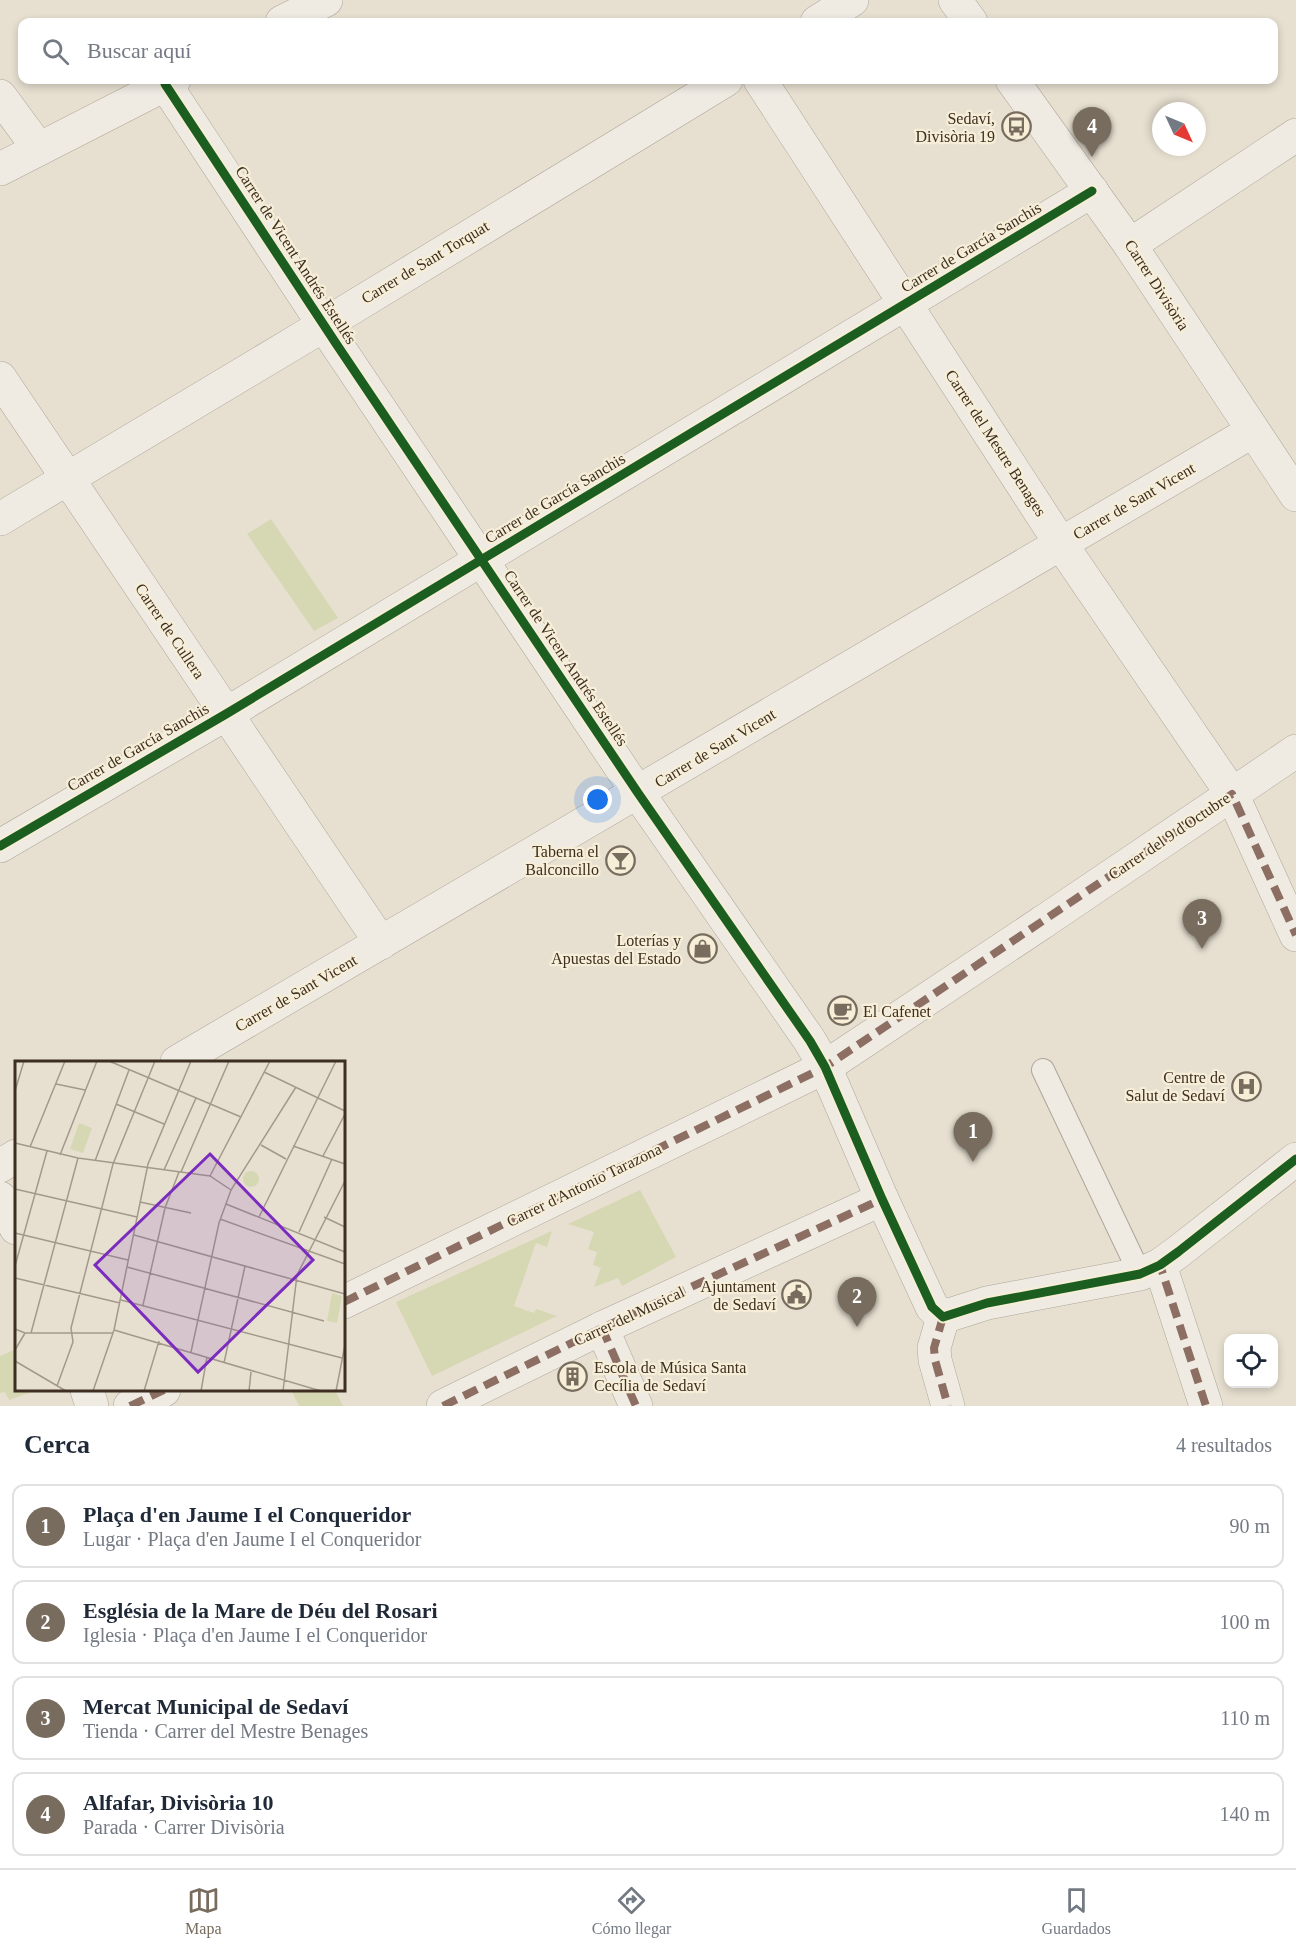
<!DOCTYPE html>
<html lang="es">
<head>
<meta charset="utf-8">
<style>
	body { margin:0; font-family:Georgia,serif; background:#f2f2f3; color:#1f2937 }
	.controls { position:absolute; right:18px; bottom:18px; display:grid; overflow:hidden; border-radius:12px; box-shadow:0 3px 9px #0003 }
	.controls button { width:54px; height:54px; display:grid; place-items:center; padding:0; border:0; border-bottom:2px solid #e0e1e3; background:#fff; color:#1f2937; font:30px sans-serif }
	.compass { position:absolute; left:1152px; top:102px; width:54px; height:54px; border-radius:50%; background:#fff; box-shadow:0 3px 9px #0003; rotate:134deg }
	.you { position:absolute; left:598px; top:800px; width:21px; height:21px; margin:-15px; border:4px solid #fff; border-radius:50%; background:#1a73e8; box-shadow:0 0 0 9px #1a73e833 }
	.badge { display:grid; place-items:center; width:39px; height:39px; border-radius:50%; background:#786c5e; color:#fff; font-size:20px; font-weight:700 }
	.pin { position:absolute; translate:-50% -50px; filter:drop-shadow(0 2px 3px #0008) }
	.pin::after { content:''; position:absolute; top:32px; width:21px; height:18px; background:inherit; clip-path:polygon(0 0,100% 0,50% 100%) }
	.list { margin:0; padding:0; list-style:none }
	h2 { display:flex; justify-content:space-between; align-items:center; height:78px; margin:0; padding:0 24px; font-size:26px }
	h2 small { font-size:20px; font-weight:400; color:#747a83 }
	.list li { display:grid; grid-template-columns:39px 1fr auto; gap:18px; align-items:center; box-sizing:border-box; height:84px; margin:0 12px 12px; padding:0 12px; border:2px solid #e0e1e3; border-radius:12px }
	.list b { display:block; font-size:22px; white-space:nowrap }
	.list p { margin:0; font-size:20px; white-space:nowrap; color:#747a83 }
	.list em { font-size:20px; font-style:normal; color:#747a83 }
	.icon { flex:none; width:33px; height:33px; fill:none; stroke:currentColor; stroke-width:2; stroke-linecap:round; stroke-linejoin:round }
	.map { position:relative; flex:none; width:1296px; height:1406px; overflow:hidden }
	.search { position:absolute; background:#fff; box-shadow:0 3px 9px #0003; left:18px; right:18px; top:18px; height:66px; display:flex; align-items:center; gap:15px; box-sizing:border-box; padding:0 21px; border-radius:12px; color:#747a83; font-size:22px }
	.sheet { height:462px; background:#fff }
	nav { display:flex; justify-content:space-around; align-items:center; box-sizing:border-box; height:84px; border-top:2px solid #e0e1e3; background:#fff; font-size:16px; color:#747a83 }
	nav a { display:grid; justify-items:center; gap:3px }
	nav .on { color:#786c5e }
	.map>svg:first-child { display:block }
	.green { fill:#d6d7b3 }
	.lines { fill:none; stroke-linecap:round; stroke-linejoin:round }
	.service-casing { stroke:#ada599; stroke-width:24 }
	.pedestrian-casing { stroke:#ada599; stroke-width:34 }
	.minor-casing { stroke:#ada599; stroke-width:34 }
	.tertiary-casing { stroke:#ada599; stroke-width:34 }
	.service { stroke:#efebe3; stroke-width:22 }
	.pedestrian { stroke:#efebe3; stroke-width:33 }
	.minor { stroke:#efebe3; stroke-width:33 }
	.tertiary { stroke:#efebe3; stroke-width:33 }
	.quiet { stroke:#8d6e63; stroke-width:8; stroke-dasharray:15 8; stroke-linecap:butt }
	.cycleway-casing { stroke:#f7eed8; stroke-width:13 }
	.cycleway { stroke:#1b5e20; stroke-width:9 }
	.labels { text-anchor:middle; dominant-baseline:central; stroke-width:4.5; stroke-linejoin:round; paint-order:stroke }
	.poi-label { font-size:16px; fill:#3d2e20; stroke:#f7eed8; text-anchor:end }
	.street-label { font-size:16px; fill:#3d2e20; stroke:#f7eed8 }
	.inset-road { fill:none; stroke:#a3998a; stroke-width:1.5 }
	.view { fill:#7b2cbf; fill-opacity:0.15; stroke:#7b2cbf; stroke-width:3 }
	.inset-edge { fill:none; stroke:#3d2e20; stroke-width:3 }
</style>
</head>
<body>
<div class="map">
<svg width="1296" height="1406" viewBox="0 0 1296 1406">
	<rect width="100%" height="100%" fill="#e7e0d1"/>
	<g class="green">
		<path d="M271,519L338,618L314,631L247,534Z"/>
		<path d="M640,1190L676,1257L622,1286L618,1278L594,1287L601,1268L593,1265L597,1252L588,1249L594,1232L568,1224Z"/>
		<path d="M552,1231L547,1247L536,1243L514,1306L534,1313L536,1309L557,1316L432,1376L396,1302Z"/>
		<path d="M16,1349V1390H37L9,1400L5,1392L0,1393V1356Z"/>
		<path d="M291,1390H335L343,1406H299Z"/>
	</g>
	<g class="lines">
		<defs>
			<path id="service" d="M1043,1070L1140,1274"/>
			<path id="pedestrian" d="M825,1067L1043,922"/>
			<g id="minor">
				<path d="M955,0L971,22"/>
				<path d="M817,22L852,0"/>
				<path d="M760,80L1061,544L1232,794L1296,935"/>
				<path d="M1012,80L1130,245L1296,495"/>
				<path d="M165,84L337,345L638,793L810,1041L825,1067L882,1199L932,1307L943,1317L987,1303L1140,1274L1160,1265L1178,1252L1296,1159"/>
				<path d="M0,96L39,149"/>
				<path d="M1130,245L1296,135"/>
				<path d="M0,378L381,943"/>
				<path d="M0,519L304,337L726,80"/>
				<path d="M0,846L226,714L1092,191"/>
				<path d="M1043,922L1296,751"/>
				<path d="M177,1062L1253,431"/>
				<path d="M0,1166L16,1156"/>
				<path d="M0,1198L16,1228"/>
				<path d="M1160,1265L1206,1406"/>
				<path d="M344,1302L825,1067"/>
				<path d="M943,1317L934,1348L935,1360L948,1406"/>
				<path d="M602,1328L636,1406"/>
				<path d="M87,1390L92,1406"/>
				<path d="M130,1406L164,1390"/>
				<path d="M443,1406L602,1328L882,1199"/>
			</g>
			<g id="tertiary">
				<path d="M282,22L326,0"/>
				<path d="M0,169L174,80"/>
			</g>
		</defs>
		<use href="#service" class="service-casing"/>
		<use href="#pedestrian" class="pedestrian-casing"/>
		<use href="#minor" class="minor-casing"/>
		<use href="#tertiary" class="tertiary-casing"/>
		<use href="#service" class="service"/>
		<use href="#pedestrian" class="pedestrian"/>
		<use href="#minor" class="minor"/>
		<use href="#tertiary" class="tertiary"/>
		<g class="quiet">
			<path d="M1155,1268L1160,1265L1206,1406"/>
			<path d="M344,1302L825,1067L1232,794L1296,935"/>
			<path d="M943,1317L934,1348L935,1360L948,1406"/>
			<path d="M602,1328L636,1406"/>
			<path d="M130,1406L164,1390"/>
			<path d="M443,1406L602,1328L882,1199"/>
		</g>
		<defs>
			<g id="cycleway">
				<path d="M165,84L337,345L638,793L810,1041L825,1067L882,1199L932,1307L943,1317L987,1303L1140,1274L1160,1265L1178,1252L1296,1159"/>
				<path d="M0,846L226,714L1092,191"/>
			</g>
		</defs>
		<use href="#cycleway" class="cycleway-casing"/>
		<use href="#cycleway" class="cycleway"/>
	</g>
	<defs>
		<symbol id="bus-ring" viewBox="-11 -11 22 22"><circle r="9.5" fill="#f7eed8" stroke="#786c5e" stroke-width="1.5"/><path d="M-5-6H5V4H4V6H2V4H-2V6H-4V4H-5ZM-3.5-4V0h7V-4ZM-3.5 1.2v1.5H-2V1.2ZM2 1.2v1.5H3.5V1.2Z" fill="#786c5e"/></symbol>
		<symbol id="bar-ring" viewBox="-11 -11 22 22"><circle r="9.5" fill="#f7eed8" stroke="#786c5e" stroke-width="1.5"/><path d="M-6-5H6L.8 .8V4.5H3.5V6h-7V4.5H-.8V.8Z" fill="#786c5e"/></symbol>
		<symbol id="shop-ring" viewBox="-11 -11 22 22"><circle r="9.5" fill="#f7eed8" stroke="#786c5e" stroke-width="1.5"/><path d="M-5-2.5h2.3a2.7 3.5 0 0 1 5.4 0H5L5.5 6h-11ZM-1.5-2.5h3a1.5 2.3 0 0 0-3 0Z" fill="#786c5e"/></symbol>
		<symbol id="cafe-ring" viewBox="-11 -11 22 22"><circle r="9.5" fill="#f7eed8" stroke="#786c5e" stroke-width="1.5"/><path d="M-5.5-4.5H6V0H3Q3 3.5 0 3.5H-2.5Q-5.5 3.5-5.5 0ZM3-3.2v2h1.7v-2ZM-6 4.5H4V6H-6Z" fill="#786c5e"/></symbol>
		<symbol id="hospital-ring" viewBox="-11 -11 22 22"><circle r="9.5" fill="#f7eed8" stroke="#786c5e" stroke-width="1.5"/><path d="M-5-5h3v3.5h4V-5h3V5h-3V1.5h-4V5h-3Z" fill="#786c5e"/></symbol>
		<symbol id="civic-ring" viewBox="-11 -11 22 22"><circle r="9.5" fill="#f7eed8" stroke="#786c5e" stroke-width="1.5"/><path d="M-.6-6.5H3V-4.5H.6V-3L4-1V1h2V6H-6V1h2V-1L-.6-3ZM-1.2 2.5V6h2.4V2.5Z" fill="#786c5e"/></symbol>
		<symbol id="building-ring" viewBox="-11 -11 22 22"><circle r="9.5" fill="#f7eed8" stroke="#786c5e" stroke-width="1.5"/><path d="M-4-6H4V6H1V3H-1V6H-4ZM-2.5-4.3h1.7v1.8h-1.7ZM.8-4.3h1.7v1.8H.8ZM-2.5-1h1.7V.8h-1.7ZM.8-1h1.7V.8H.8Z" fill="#786c5e"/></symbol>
	</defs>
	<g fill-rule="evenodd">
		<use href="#bus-ring" x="1000" y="110" width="33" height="33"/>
		<use href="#bar-ring" x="604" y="844" width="33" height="33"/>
		<use href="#shop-ring" x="686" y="932" width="33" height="33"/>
		<use href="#cafe-ring" x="826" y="994" width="33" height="33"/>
		<use href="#hospital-ring" x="1230" y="1070" width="33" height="33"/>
		<use href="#civic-ring" x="780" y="1278" width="33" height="33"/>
		<use href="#building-ring" x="556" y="1360" width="33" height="33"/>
	</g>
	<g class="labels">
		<g class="poi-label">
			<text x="995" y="118">Sedaví,<tspan x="995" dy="18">Divisòria 19</tspan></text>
			<text x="599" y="851">Taberna el<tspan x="599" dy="18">Balconcillo</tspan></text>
			<text x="681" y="940">Loterías y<tspan x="681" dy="18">Apuestas del Estado</tspan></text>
			<text x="863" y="1011" text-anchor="start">El Cafenet</text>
			<text x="1225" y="1077">Centre de<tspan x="1225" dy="18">Salut de Sedaví</tspan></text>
			<text x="776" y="1286">Ajuntament<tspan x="776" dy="18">de Sedaví</tspan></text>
			<text x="594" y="1367" text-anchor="start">Escola de Música Santa<tspan x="594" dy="18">Cecília de Sedaví</tspan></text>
		</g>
		<g class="street-label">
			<text transform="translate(971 247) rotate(-31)">Carrer de García Sanchis</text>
			<text transform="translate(296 255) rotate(57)">Carrer de Vicent Andrés Estellés</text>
			<text transform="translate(425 262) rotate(-31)">Carrer de Sant Torquat</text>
			<text transform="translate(1157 285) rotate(57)">Carrer Divisòria</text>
			<text transform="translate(996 443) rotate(57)">Carrer del Mestre Benages</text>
			<text transform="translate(555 498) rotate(-31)">Carrer de García Sanchis</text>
			<text transform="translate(1134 501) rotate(-30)">Carrer de Sant Vicent</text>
			<text transform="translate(170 631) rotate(56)">Carrer de Cullera</text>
			<text transform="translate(566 658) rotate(56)">Carrer de Vicent Andrés Estellés</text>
			<text transform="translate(138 747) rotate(-30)">Carrer de García Sanchis</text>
			<text transform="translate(715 748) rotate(-31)">Carrer de Sant Vicent</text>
			<text transform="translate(1169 836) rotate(-34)">Carrer del 9 d'Octubre</text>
			<text transform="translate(296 993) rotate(-30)">Carrer de Sant Vicent</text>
			<text transform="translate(584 1185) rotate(-26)">Carrer d'Antonio Tarazona</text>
			<text transform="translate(629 1316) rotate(-25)">Carrer del Musical</text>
		</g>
	</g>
	<g transform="translate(15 1061)">
		<rect width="330" height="330" fill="#e7e0d1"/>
		<path d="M64,62L77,67L68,92L55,88ZM228 118a8 8 0 1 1 16 0a8 8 0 1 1-16 0ZM317,232L327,235L322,262L312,260Z" fill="#d6d7b3"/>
		<path class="inset-road" d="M94,0L226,56M249,11L330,50M41,23L70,29M0,30L9,0M101,43L149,63M0,82L63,97L195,115L216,129M246,84L271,98M278,85L330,103M15,86L50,0M45,94L82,0M308,95L330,53M80,100L114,9M149,109L181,37M166,111L214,0M195,115L255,0M0,128L122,156M125,141L176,152M211,143L330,191M244,156L321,0M309,156L330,166M205,158L330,203M284,171L317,98M0,172L113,199M119,174L330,233M0,205L32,90M112,206L309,260M0,217L105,242M106,239L327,297M128,244L150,147L164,111M0,268L10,272H98M99,269L306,330M16,272L63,97M0,289L10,272M176,291L204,162L216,129L281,26M0,300L51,330M209,302L230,205M42,325L58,281L56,267L98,103L140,0M78,330L99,269L133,103L176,0M129,330L144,280M186,330L192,296M234,330L236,311M268,330L282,214L330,120M321,330L330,284"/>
		<path class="view" d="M195,93L298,199L183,311L80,204Z"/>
		<rect width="330" height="330" class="inset-edge"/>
	</g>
</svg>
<div class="controls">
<button><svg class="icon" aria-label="locate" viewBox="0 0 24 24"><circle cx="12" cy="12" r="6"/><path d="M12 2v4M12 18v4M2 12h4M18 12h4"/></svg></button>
</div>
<svg class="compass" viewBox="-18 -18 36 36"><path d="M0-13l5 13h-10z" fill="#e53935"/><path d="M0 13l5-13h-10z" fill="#747a83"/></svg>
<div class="you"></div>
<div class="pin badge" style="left:973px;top:1162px">1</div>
<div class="pin badge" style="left:857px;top:1327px">2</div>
<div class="pin badge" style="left:1202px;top:949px">3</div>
<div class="pin badge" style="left:1092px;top:157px">4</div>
<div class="search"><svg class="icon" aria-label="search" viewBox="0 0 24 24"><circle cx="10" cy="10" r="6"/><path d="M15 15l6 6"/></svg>Buscar aquí</div>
</div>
<section class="sheet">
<h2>Cerca<small>4 resultados</small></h2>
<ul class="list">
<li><span class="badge">1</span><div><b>Plaça d'en Jaume I el Conqueridor</b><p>Lugar · Plaça d'en Jaume I el Conqueridor</p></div><em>90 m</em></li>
<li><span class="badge">2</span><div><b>Església de la Mare de Déu del Rosari</b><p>Iglesia · Plaça d'en Jaume I el Conqueridor</p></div><em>100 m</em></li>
<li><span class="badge">3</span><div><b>Mercat Municipal de Sedaví</b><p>Tienda · Carrer del Mestre Benages</p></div><em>110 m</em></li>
<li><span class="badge">4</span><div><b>Alfafar, Divisòria 10</b><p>Parada · Carrer Divisòria</p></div><em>140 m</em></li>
</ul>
</section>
<nav>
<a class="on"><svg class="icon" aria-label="map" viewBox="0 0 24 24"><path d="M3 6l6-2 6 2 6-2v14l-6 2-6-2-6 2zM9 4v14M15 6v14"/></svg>Mapa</a>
<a><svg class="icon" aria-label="directions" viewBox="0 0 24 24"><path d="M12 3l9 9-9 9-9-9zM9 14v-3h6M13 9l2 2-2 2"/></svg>Cómo llegar</a>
<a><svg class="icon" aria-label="saved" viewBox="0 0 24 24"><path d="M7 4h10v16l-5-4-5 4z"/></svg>Guardados</a>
</nav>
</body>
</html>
